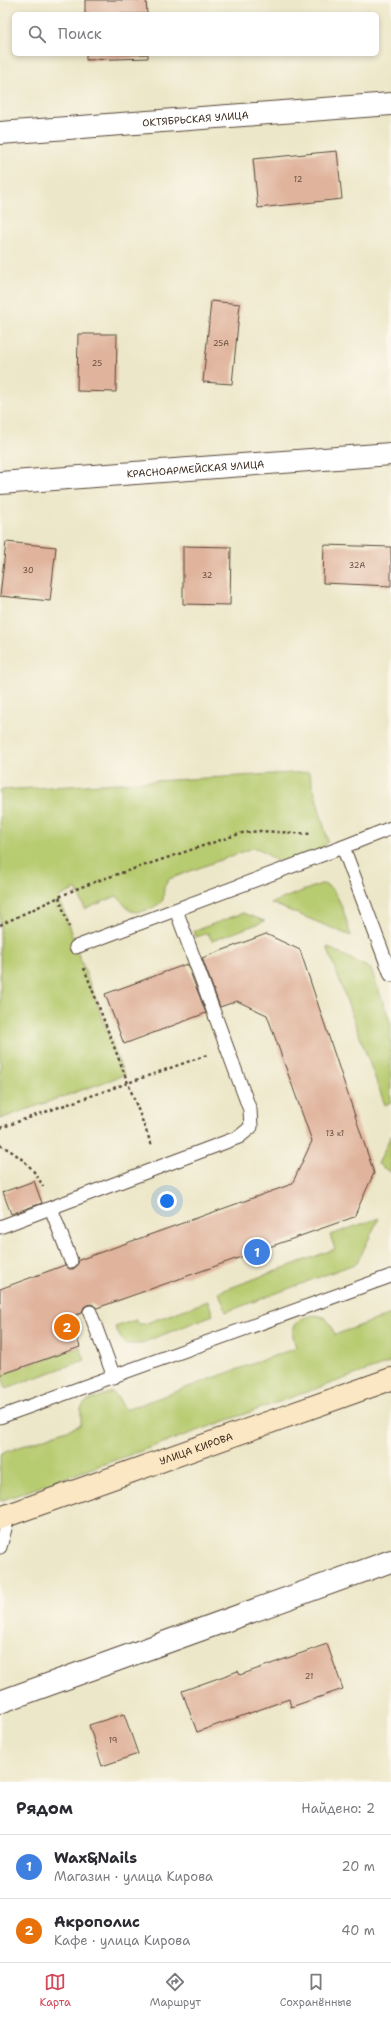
<!DOCTYPE html>
<html lang="ru">
<head>
<meta charset="utf-8">
<style>
	body { margin:0; font-family:"Shantell Sans",sans-serif; background:#f7f7f7; color:#2b2b33 }
	.you { position:absolute; left:167px; top:1201px; width:14px; height:14px; margin:-10px; border:3px solid #fff; border-radius:50%; background:#1a73e8; box-shadow:0 0 0 6px #1a73e833 }
	.badge { display:grid; place-items:center; width:26px; height:26px; border-radius:50%; background:#d1495b; color:#fff; font-size:13px; font-weight:700 }
	.pin { position:absolute; translate:-50% -50%; border:2px solid #fff; box-shadow:0 1px 4px #0006 }
	.list { margin:0; padding:0; list-style:none }
	h2 { display:flex; justify-content:space-between; align-items:center; height:52px; margin:0; padding:0 16px; font-size:17px }
	h2 small { font-size:13px; font-weight:400; color:#7c7c81 }
	.list li { display:grid; grid-template-columns:26px 1fr auto; gap:12px; align-items:center; box-sizing:border-box; height:64px; padding:0 16px; border-top:1px solid #e1e1e2 }
	.list b { display:block; font-size:15px; white-space:nowrap }
	.list p { margin:0; font-size:13px; white-space:nowrap; color:#7c7c81 }
	.list em { font-size:13px; font-style:normal; color:#7c7c81 }
	.icon { flex:none; width:22px; height:22px; fill:none; stroke:currentColor; stroke-width:2; stroke-linecap:round; stroke-linejoin:round }
	.map { position:relative; flex:none; width:391px; height:1782px; overflow:hidden }
	.search { position:absolute; background:#fff; box-shadow:0 2px 6px #0003; left:12px; right:12px; top:12px; height:44px; display:flex; align-items:center; gap:10px; box-sizing:border-box; padding:0 14px; border-radius:6px; color:#7c7c81; font-size:15px }
	.sheet { height:180px; background:#fff }
	nav { display:flex; justify-content:space-around; align-items:center; box-sizing:border-box; height:56px; border-top:1px solid #e1e1e2; background:#fff; font-size:11px; color:#7c7c81 }
	nav a { display:grid; justify-items:center; gap:2px }
	nav .on { color:#d1495b }
	.map>svg:first-child { display:block }
	.green { fill:#b7cb6f; stroke:#797a46 }
	.building { fill:#e0b49c }
	.lines { fill:none; stroke-linecap:round; stroke-linejoin:round }
	.lane-casing { stroke:#564638; stroke-width:15 }
	.street-casing { stroke:#564638; stroke-width:24 }
	.secondary-casing { stroke:#564638; stroke-width:24 }
	.path { stroke:#564638; stroke-width:2.5; stroke-dasharray:3 3; stroke-linecap:butt }
	.lane { stroke:#fff; stroke-width:13 }
	.street { stroke:#fff; stroke-width:22 }
	.secondary { stroke:#fbe7c3; stroke-width:22 }
	.labels { text-anchor:middle; dominant-baseline:central; stroke-width:3; stroke-linejoin:round; paint-order:stroke }
	.number-label { font-size:8px; fill:#644c3e }
	.street-label { font-size:10px; fill:#3b2a1e; stroke:#fbf7ec }
</style>
</head>
<body>
<div class="map">
<svg width="391" height="1782" viewBox="0 0 391 1782">
	<rect width="100%" height="100%" fill="#fbf7ec"/>
	<filter id="ink" filterUnits="userSpaceOnUse"><feTurbulence type="fractalNoise" baseFrequency=".025" numOctaves="2"/><feDisplacementMap in="SourceGraphic" scale="8" xChannelSelector="R" yChannelSelector="G"/><feConvolveMatrix kernelMatrix="1 2 1 2 8 2 1 2 1" color-interpolation-filters="sRGB"/></filter>
	<filter id="wash" filterUnits="userSpaceOnUse"><feTurbulence type="fractalNoise" baseFrequency=".012" numOctaves="4" result="noise"/><feDisplacementMap in="SourceGraphic" scale="16" xChannelSelector="R" yChannelSelector="G"/><feGaussianBlur stdDeviation="0.9" result="paint"/><feColorMatrix in="noise" values="0 0 0 0 0 0 0 0 0 0 0 0 0 0 0 0 0 1.4 0 .05"/><feComposite in="paint" operator="in"/></filter>
	<g filter="url(#wash)">
		<rect width="100%" height="100%" fill="#ede7c9"/>
		<g class="green">
			<path d="M309,772L328,841L323,849L279,862C269,859 265,848 253,848L169,879L164,887L163,900C156,908 139,915 129,910L117,896L85,909L76,889L59,897L76,947L124,1075L0,1119V790Z"/>
			<path d="M321,884C339,884 346,921 351,936L271,903Z"/>
			<path d="M243,913L265,921L212,941L208,933L196,937L194,931Z"/>
			<path d="M327,947L371,969L391,1024V1102L385,1105Z"/>
			<path d="M391,1135V1173L378,1164Z"/>
			<path d="M379,1218L357,1263L226,1312L219,1292L335,1249L330,1235Z"/>
			<path d="M208,1301L213,1315L139,1344H126L120,1337L115,1327L136,1320L139,1324H144Z"/>
			<path d="M391,1314V1362L0,1501V1454L81,1425V1408L86,1402L112,1392L118,1397L125,1410L296,1348C295,1343 292,1336 293,1330C296,1319 312,1312 323,1317C330,1320 332,1329 335,1335Z"/>
			<path d="M80,1347L85,1360L6,1388L1,1374Z"/>
		</g>
		<g id="blocks">
			<g class="building">
				<path d="M85,0H146L147,14H85Z"/>
				<path d="M86,54H148V58L86,60Z"/>
				<path d="M337,151L342,199L258,208L253,159Z"/>
				<path d="M211,301L240,304L232,384L203,382Z"/>
				<path d="M78,334H117L116,392L77,391Z"/>
				<path d="M6,542L56,547L50,601L0,596Z"/>
				<path d="M324,545L391,547V586L323,583Z"/>
				<path d="M183,546L231,547L230,605L183,604Z"/>
				<path d="M266,934L300,950L374,1173L354,1217L97,1308L92,1304L87,1305L84,1307L82,1313L70,1317L80,1347L0,1375V1289L65,1265L69,1269H73L77,1266L79,1260L292,1184L312,1141L267,1015L237,1001L220,1007L202,958Z"/>
				<path d="M187,964L206,1013L124,1044L105,994Z"/>
				<path d="M34,1181L42,1203L11,1214L3,1192Z"/>
				<path d="M327,1644L343,1689L291,1707L289,1699L197,1732L182,1691L238,1671L240,1675Z"/>
				<path d="M124,1714L138,1754L102,1766L89,1725Z"/>
			</g>
		</g>
	</g>
	<g filter="url(#ink)">
		<use href="#blocks" fill-opacity="0" stroke="#564638" stroke-width="1"/>
		<g class="lines">
			<defs>
				<g id="lane">
					<path d="M343,847L391,828"/>
					<path d="M76,947L343,847L391,975"/>
					<path d="M51,1208L71,1261"/>
					<path d="M0,1227L239,1137L251,1127L250,1110L176,910"/>
					<path d="M90,1312L114,1377"/>
					<path d="M0,1417L391,1276"/>
					<path d="M0,1547L9,1514"/>
				</g>
				<g id="street">
					<path id="s1" d="M0,133L391,104"/>
					<path id="s2" d="M0,483L391,454"/>
					<path d="M0,1702L391,1561"/>
				</g>
				<g id="secondary">
					<path id="s3" d="M0,1518L391,1379"/>
				</g>
			</defs>
			<use href="#lane" class="lane-casing"/>
			<use href="#street" class="street-casing"/>
			<use href="#secondary" class="secondary-casing"/>
			<g class="path">
				<path d="M59,897L69,927"/>
				<path d="M0,925L76,889L100,880L242,833L260,831L312,834"/>
				<path d="M84,968L152,1146"/>
				<path d="M0,1128L207,1055"/>
				<path d="M0,1145C19,1155 34,1167 43,1187"/>
			</g>
			<use href="#lane" class="lane"/>
			<use href="#street" class="street"/>
			<use href="#secondary" class="secondary"/>
		</g>
	</g>
	<g class="labels">
		<g class="number-label">
			<text x="298" y="179">12</text>
			<text x="221" y="343">25А</text>
			<text x="97" y="363">25</text>
			<text x="357" y="565">32А</text>
			<text x="28" y="570">30</text>
			<text x="207" y="575">32</text>
			<text x="335" y="1133">13 к1</text>
			<text x="309" y="1676">21</text>
			<text x="113" y="1740">19</text>
		</g>
		<g class="street-label">
			<text stroke="none"><textPath href="#s1" startOffset="196">ОКТЯБРЬСКАЯ УЛИЦА</textPath></text>
			<text stroke="none"><textPath href="#s2" startOffset="196">КРАСНОАРМЕЙСКАЯ УЛИЦА</textPath></text>
			<text stroke="none"><textPath href="#s3" startOffset="208">УЛИЦА КИРОВА</textPath></text>
		</g>
	</g>
</svg>
<div class="you"></div>
<div class="pin badge" style="left:257px;top:1252px;background:#3f7fe0">1</div>
<div class="pin badge" style="left:67px;top:1327px;background:#e8710a">2</div>
<div class="search"><svg class="icon" aria-label="search" viewBox="0 0 24 24"><circle cx="10" cy="10" r="6"/><path d="M15 15l6 6"/></svg>Поиск</div>
</div>
<section class="sheet">
<h2>Рядом<small>Найдено: 2</small></h2>
<ul class="list">
<li><span class="badge" style="background:#3f7fe0">1</span><div><b>Wax&amp;Nails</b><p>Магазин · улица Кирова</p></div><em>20 m</em></li>
<li><span class="badge" style="background:#e8710a">2</span><div><b>Акрополис</b><p>Кафе · улица Кирова</p></div><em>40 m</em></li>
</ul>
</section>
<nav>
<a class="on"><svg class="icon" aria-label="map" viewBox="0 0 24 24"><path d="M3 6l6-2 6 2 6-2v14l-6 2-6-2-6 2zM9 4v14M15 6v14"/></svg>Карта</a>
<a><svg class="icon" aria-label="directions" viewBox="0 0 24 24"><path d="M12 3l9 9-9 9-9-9zM9 14v-3h6M13 9l2 2-2 2"/></svg>Маршрут</a>
<a><svg class="icon" aria-label="saved" viewBox="0 0 24 24"><path d="M7 4h10v16l-5-4-5 4z"/></svg>Сохранённые</a>
</nav>
</body>
</html>
